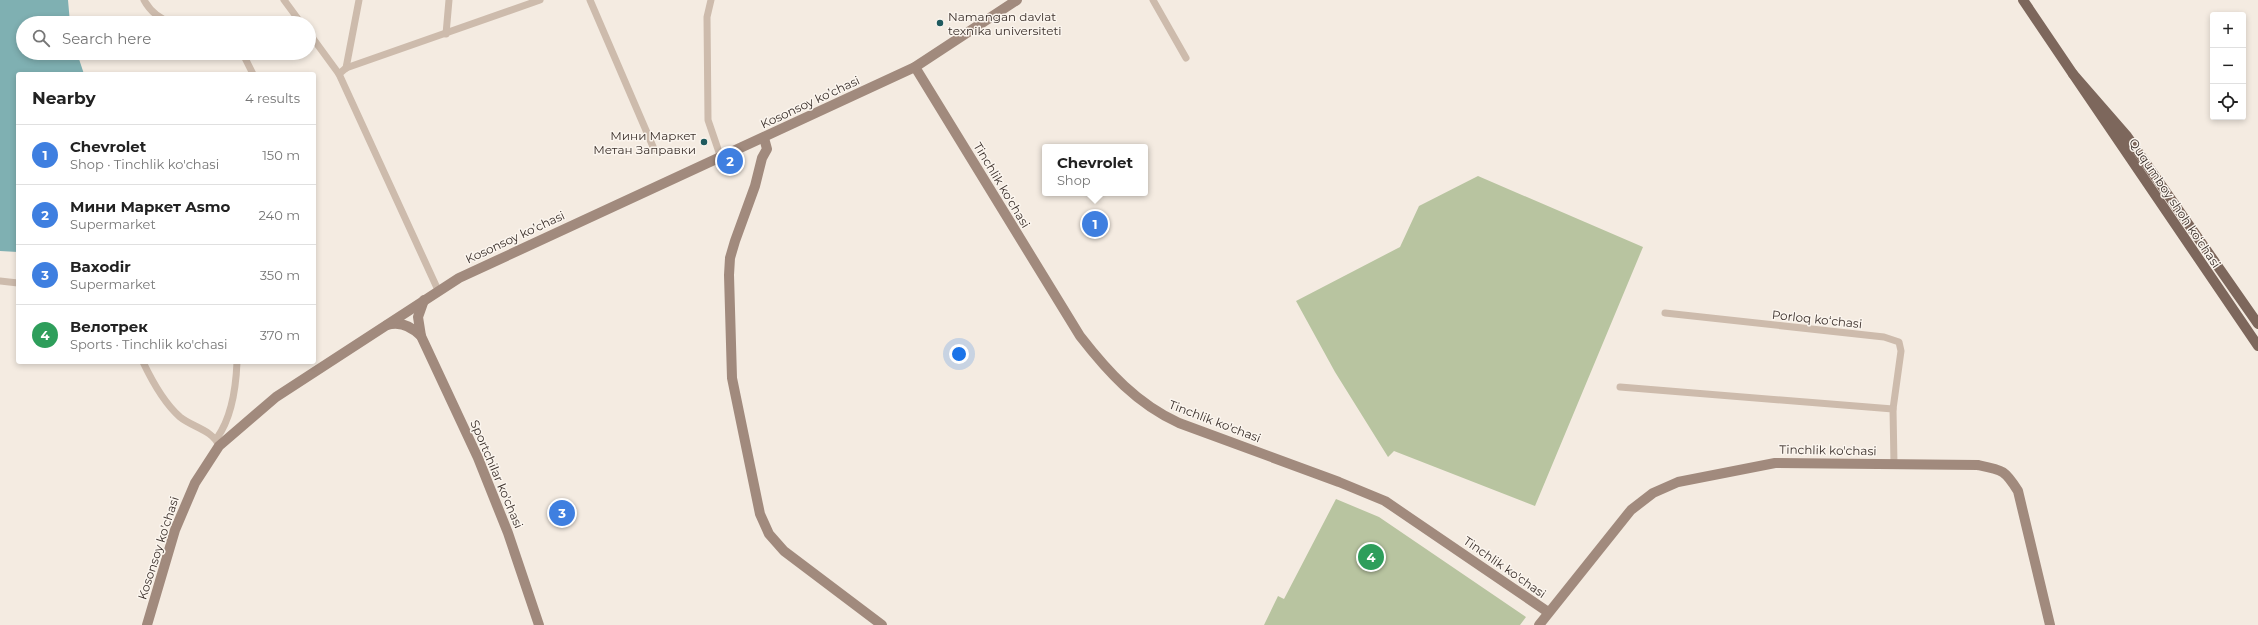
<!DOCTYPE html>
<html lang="en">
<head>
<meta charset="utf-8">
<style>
	body { margin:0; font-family:Montserrat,sans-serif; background:#f2f2f2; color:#222 }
	.controls { position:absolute; right:12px; top:12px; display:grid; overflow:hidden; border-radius:4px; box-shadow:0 2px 6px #0003 }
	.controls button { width:36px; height:36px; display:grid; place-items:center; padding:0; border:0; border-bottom:1px solid #e0e0e0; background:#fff; color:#222; font:20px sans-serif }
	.you { position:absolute; left:959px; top:354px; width:14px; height:14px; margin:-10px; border:3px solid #fff; border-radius:50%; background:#1a73e8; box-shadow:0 0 0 6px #1a73e833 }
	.badge { display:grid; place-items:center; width:26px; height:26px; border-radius:50%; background:#1f5a5e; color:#fff; font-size:13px; font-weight:700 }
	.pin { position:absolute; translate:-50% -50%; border:2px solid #fff; box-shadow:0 1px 4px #0006 }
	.popup { position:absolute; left:1042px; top:144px; width:106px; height:52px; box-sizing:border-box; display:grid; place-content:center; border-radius:4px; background:#fff; filter:drop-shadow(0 1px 3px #0005); font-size:13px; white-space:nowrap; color:#767676 }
	.popup b { font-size:15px; color:#222 }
	.popup::after { content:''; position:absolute; left:50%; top:100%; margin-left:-8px; border:8px solid transparent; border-top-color:#fff }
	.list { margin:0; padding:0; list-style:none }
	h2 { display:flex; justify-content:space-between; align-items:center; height:52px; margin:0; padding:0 16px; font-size:17px }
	h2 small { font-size:13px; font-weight:400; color:#767676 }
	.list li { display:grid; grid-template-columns:26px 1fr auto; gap:12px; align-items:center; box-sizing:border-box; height:60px; padding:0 16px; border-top:1px solid #e0e0e0 }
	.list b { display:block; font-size:15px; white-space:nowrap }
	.list p { margin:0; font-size:13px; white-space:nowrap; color:#767676 }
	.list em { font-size:13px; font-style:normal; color:#767676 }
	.icon { flex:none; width:22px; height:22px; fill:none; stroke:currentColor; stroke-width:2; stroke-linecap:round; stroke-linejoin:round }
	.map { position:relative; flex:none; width:2258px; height:625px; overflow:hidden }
	.search { position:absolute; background:#fff; box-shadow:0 2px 6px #0003; left:16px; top:16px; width:300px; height:44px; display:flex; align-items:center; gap:10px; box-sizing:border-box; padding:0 14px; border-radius:22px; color:#767676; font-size:15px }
	.panel { position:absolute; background:#fff; box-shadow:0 2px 6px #0003; left:16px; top:72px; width:300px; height:292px; border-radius:4px }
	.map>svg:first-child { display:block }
	.green { fill:#b8c4a0 }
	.water { fill:#7fb0b2 }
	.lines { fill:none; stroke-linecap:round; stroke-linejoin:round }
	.street { stroke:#cdbbac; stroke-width:7 }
	.secondary { stroke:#a18a7d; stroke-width:10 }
	.primary { stroke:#7d675c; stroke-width:10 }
	.poi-dot { fill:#1f5a5e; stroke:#fbf5ee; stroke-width:1.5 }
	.labels { text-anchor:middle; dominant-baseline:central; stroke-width:3; stroke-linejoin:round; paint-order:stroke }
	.poi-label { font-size:12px; fill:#3b302b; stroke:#fbf5ee; text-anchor:start }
	.street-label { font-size:12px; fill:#3b302b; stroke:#fbf5ee }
</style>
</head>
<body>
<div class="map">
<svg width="2258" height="625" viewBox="0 0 2258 625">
	<rect width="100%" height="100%" fill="#f4ebe1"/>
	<g class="green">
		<path d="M1478,176L1643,247L1535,506L1394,451L1388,457L1335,372L1296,301L1400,247L1419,206Z"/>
		<path d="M1336,499L1379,517L1526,617L1520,625H1264L1278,596L1284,599Z"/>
	</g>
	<path class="water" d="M0,0H68L70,23H23V53H77L84,74H18V252L0,251Z"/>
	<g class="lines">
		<g class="street">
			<path d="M144,0C150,11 160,19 172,23"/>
			<path d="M284,0L301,23"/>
			<path d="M590,0L654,149"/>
			<path d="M711,0L707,17L708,120L721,158"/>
			<path d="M1153,0L1186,58"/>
			<path d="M309,33L339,74L438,290"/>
			<path d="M446,34L449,0"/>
			<path d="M238,53L245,58L253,74"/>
			<path d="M346,68L359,0"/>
			<path d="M339,74L346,68L540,0"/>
			<path d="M0,281L18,283"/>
			<path d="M1665,313L1884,337L1899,342L1901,351L1893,409L1894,464"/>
			<path d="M143,362C152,381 164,403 180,417C192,427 213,430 219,446"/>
			<path d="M1620,387L1893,409"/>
			<path d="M217,438C232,417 236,387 237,362"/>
		</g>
		<g class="secondary">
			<path d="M915,67L1080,336C1108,372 1137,404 1179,423L1339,482L1385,501L1548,612"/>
			<path d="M764,138L767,149L762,158L755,186L735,241L730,258L729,275L732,378L760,514L769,534L784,551L882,625"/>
			<path d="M387,325C400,321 411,326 421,336L418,317L424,300"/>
			<path d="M421,336L478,458L508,533L539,625"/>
			<path d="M147,625L175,530L195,483L219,446L276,397L459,278L915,67L1017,0"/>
			<path d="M1539,625L1631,510L1653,493L1678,482L1775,463L1978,465C2003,470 2005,470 2018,491L2050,625"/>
		</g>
		<g class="primary">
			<path d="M2023,0L2073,74"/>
			<path d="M2258,324L2127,136L2073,74L2258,346"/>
		</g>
	</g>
	<g class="poi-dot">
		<circle cx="940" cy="23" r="4"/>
		<circle cx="704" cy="142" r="4"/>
	</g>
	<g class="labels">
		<g class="poi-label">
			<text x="948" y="16">Namangan davlat<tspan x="948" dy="14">texnika universiteti</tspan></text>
			<text x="696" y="135" text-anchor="end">Мини Маркет<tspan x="696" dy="14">Метан Заправки</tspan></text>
		</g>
		<g class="street-label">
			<text transform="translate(810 102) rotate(-25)">Kosonsoy ko’chasi</text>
			<text transform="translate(1002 185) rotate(59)">Tinchlik ko'chasi</text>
			<text transform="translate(2175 203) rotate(56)">Ququmboy shoh koʻchasi</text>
			<text transform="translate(515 237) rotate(-25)">Kosonsoy ko’chasi</text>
			<text transform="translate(1817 319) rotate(6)">Porloq koʻchasi</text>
			<text transform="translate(1215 421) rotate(21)">Tinchlik ko'chasi</text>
			<text transform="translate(1828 450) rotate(1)">Tinchlik ko'chasi</text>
			<text transform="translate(497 474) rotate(67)">Sportchilar ko'chasi</text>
			<text transform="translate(158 548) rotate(-72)">Kosonsoy ko’chasi</text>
			<text transform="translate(1505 567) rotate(35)">Tinchlik ko'chasi</text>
		</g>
	</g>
</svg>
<div class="controls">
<button>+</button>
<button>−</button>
<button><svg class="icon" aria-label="locate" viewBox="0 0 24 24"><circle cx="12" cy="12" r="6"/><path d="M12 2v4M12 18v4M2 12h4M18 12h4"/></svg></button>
</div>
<div class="you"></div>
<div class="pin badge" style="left:1095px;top:224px;background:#3f7fe0">1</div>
<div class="popup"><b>Chevrolet</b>Shop</div>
<div class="pin badge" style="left:730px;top:161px;background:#3f7fe0">2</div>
<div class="pin badge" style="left:562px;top:513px;background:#3f7fe0">3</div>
<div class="pin badge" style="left:1371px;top:557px;background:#2e9e5b">4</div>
<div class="search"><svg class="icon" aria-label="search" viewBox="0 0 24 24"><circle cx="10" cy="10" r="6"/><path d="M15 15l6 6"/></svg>Search here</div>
<section class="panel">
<h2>Nearby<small>4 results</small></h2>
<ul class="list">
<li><span class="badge" style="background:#3f7fe0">1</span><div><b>Chevrolet</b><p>Shop · Tinchlik ko'chasi</p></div><em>150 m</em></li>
<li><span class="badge" style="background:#3f7fe0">2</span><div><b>Мини Маркет Asmo</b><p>Supermarket</p></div><em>240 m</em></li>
<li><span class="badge" style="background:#3f7fe0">3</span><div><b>Baxodir</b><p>Supermarket</p></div><em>350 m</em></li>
<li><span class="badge" style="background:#2e9e5b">4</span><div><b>Велотрек</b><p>Sports · Tinchlik ko'chasi</p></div><em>370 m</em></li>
</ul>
</section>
</div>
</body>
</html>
